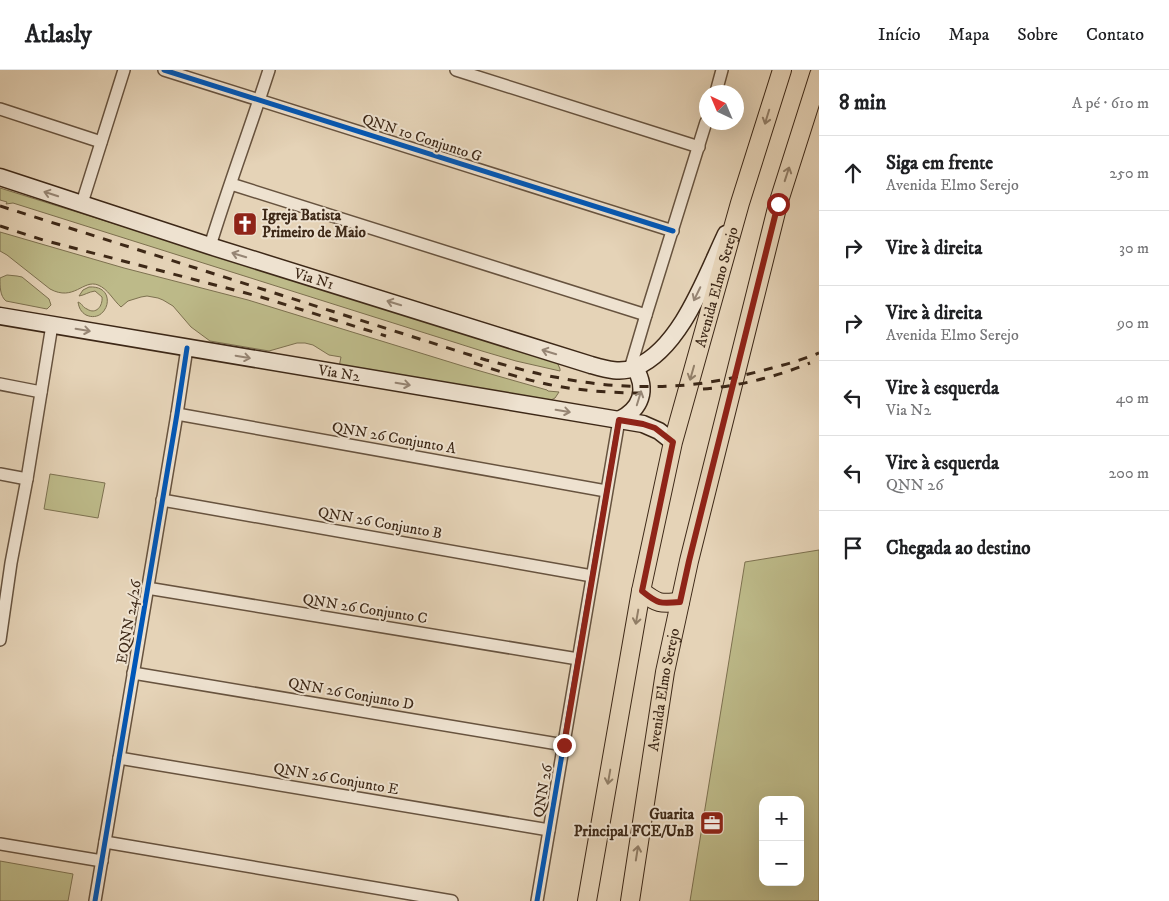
<!DOCTYPE html>
<html lang="pt">
<head>
<meta charset="utf-8">
<style>
	body { margin:0; font-family:"IM FELL DW Pica",serif; background:#f6f6f6; color:#202124 }
	.controls { position:absolute; right:15px; bottom:15px; display:grid; overflow:hidden; border-radius:10px; box-shadow:0 5px 20px #0002 }
	.controls button { width:45px; height:45px; display:grid; place-items:center; padding:0; border:0; border-bottom:1px solid #e0e0e0; background:#fff; color:#202124; font:25px sans-serif }
	.compass { position:absolute; left:699px; top:15px; width:45px; height:45px; border-radius:50%; background:#fff; box-shadow:0 5px 20px #0002; rotate:316deg }
	.stop { position:absolute; width:15px; height:15px; margin:-11px; border:4px solid #8f2418; border-radius:50%; background:#fff }
	.stop.end { background:#8f2418; border-color:#fff; box-shadow:0 1px 5px #0008 }
	.list { margin:0; padding:0; list-style:none }
	h2 { display:flex; justify-content:space-between; align-items:center; height:65px; margin:0; padding:0 20px; font-size:21px }
	h2 small { font-size:16px; font-weight:400; color:#757577 }
	.list li { display:grid; grid-template-columns:32px 1fr auto; gap:15px; align-items:center; box-sizing:border-box; height:75px; padding:0 20px; border-top:1px solid #e0e0e0 }
	.list b { display:block; font-size:19px; white-space:nowrap }
	.list p { margin:0; font-size:16px; white-space:nowrap; color:#757577 }
	.list em { font-size:16px; font-style:normal; color:#757577 }
	.icon { flex:none; width:28px; height:28px; fill:none; stroke:currentColor; stroke-width:2; stroke-linecap:round; stroke-linejoin:round }
	.map { position:relative; flex:none; width:819px; height:831px; overflow:hidden }
	header { display:flex; align-items:center; gap:30px; box-sizing:border-box; height:70px; padding:0 25px; background:#fff; border-bottom:1px solid #e0e0e0 }
	header strong { font-size:24px }
	nav { display:flex; gap:28px; margin-inline-start:auto; font-size:18px }
	main { display:flex }
	aside { flex:1; background:#fff }
	.map>svg:first-child { display:block }
	.green { fill:#bdba89; stroke:#7d7150; fill-rule:evenodd }
	.lines { fill:none; stroke-linecap:round; stroke-linejoin:round }
	.street-casing { stroke:#67533f; stroke-width:14 }
	.secondary-casing { stroke:#3d2817; stroke-width:19 }
	.primary-casing { stroke:#3d2817; stroke-width:20 }
	.street { stroke:#eee2d0; stroke-width:11 }
	.secondary { stroke:#eee2d0; stroke-width:16 }
	.primary { stroke:#e5d3b7; stroke-width:18 }
	.rail { stroke:#3d2817; stroke-width:3; stroke-dasharray:9 9; stroke-linecap:butt }
	.cycleway-casing { stroke:#eee2d0; stroke-width:8 }
	.cycleway { stroke:#0057b8; stroke-width:5 }
	.oneway { stroke:#917e67 }
	.oneway2 { stroke:#968574 }
	.route { stroke:#8f2418; stroke-width:6 }
	.labels { text-anchor:middle; dominant-baseline:central; stroke-width:4; stroke-linejoin:round; paint-order:stroke }
	.street-label { font-size:15px; fill:#3d2817; stroke:#eee2d0 }
	.poi-label { font-size:15px; font-weight:bold; fill:#3d2817; stroke:#eee2d0; text-anchor:start }
</style>
</head>
<body>
<header>
<strong>Atlasly</strong>
<nav><a>Início</a><a>Mapa</a><a>Sobre</a><a>Contato</a></nav>
</header>
<main>
<div class="map">
<svg width="819" height="831" viewBox="0 0 819 831">
	<rect width="100%" height="100%" fill="#e5d3b7"/>
	<filter id="stains"><feTurbulence type="fractalNoise" baseFrequency=".004" numOctaves="4"/><feColorMatrix values="0 0 0 0 .2 0 0 0 0 .09 0 0 0 0 .02 0 0 0 .5 -.17"/></filter>
	<radialGradient id="worn" r=".72"><stop offset=".6" stop-color="#630" stop-opacity="0"/><stop offset="1" stop-color="#630" stop-opacity=".3"/></radialGradient>
	<g class="green">
		<path d="M0,118L557,292L560,299V301L516,291L482,281L13,133L6,134L7,132L0,130Z"/>
		<path d="M0,162L124,198L248,230L466,297L547,320L548,321L559,322L555,328L549,331L339,297L341,287L329,285L313,275L305,273H297L269,281L210,271L191,257L173,236L163,230L158,228L147,226L141,227L128,231L121,237C113,230 108,219 98,215C83,209 74,232 50,219L7,185L0,181Z"/>
		<path d="M7,205L17,206L22,207L49,229L51,235L47,239L6,231C0,226 0,217 0,208Z"/>
		<path d="M89,217C119,215 108,255 86,245C81,242 79,238 78,232C83,234 82,237 87,239C96,245 103,236 102,227L95,221C88,222 85,225 79,226L83,220Z"/>
		<path d="M50,404L105,413L98,448L44,439Z"/>
		<path d="M819,480V831H690L745,492ZM763,730H800V812H763Z"/>
		<path d="M0,791L73,804L68,831H0Z"/>
	</g>
	<g class="lines">
		<defs>
			<g id="street">
				<path d="M164,0L673,161"/>
				<path d="M456,0L699,77"/>
				<path d="M716,22L722,0"/>
				<path d="M0,39L101,72"/>
				<path d="M231,114L646,245"/>
				<path d="M82,133L124,0"/>
				<path d="M210,176C228,117 250,59 269,0"/>
				<path d="M630,299L646,245L706,52"/>
				<path d="M0,314L41,322"/>
				<path d="M177,344L606,421"/>
				<path d="M0,404L27,409"/>
				<path d="M162,430L592,506"/>
				<path d="M147,518L578,589"/>
				<path d="M0,570L11,493L27,409L52,255"/>
				<path d="M133,603L564,675"/>
				<path d="M119,688L549,760"/>
				<path d="M105,772L452,831"/>
				<path d="M0,774L102,791"/>
				<path d="M95,831L177,344L187,278"/>
				<path d="M537,831L619,350"/>
			</g>
			<g id="secondary">
				<path id="s1" d="M0,107L210,176L591,295C605,299 621,304 636,297C681,278 706,206 726,164"/>
				<path id="s2" d="M0,246L643,354L659,361L673,372"/>
				<path d="M619,350C641,339 648,320 635,298"/>
			</g>
			<g id="primary">
				<path d="M641,521C658,534 660,534 680,532"/>
				<path id="s3" d="M587,831L641,521L673,372L740,133L782,0"/>
				<path id="s4" d="M630,831L665,602L689,491L778,134L819,5"/>
			</g>
		</defs>
		<use href="#street" class="street-casing"/>
		<use href="#secondary" class="secondary-casing"/>
		<use href="#primary" class="primary-casing"/>
		<use href="#street" class="street"/>
		<use href="#secondary" class="secondary"/>
		<use href="#primary" class="primary"/>
		<g class="rail">
			<path d="M0,136L486,290C510,296 535,304 560,308C595,315 635,318 670,316C704,315 739,307 772,298C788,294 804,289 819,283"/>
			<path d="M0,156L43,170L261,227L386,266"/>
			<path d="M474,293C507,304 542,315 576,319C599,322 623,323 646,323"/>
			<path d="M703,319C739,316 776,307 810,293"/>
		</g>
		<defs>
			<g id="cycleway">
				<path d="M164,0L673,161"/>
				<path d="M95,831L177,344L187,278"/>
				<path d="M537,831L619,350"/>
			</g>
		</defs>
		<use href="#cycleway" class="cycleway-casing"/>
		<use href="#cycleway" class="cycleway"/>
	</g>
	<defs><path id="oneway-shaft" d="M-6 0H5M1.5-3L5.5 0L1.5 3" fill="none" stroke-width="1.6" stroke-linecap="round" stroke-linejoin="round" transform="scale(1.25)"/></defs>
	<g class="oneway">
		<use href="#oneway-shaft" transform="translate(767 47) rotate(107)"/>
		<use href="#oneway-shaft" transform="translate(787 104) rotate(-72)"/>
		<use href="#oneway-shaft" transform="translate(692 303) rotate(106)"/>
		<use href="#oneway-shaft" transform="translate(637 547) rotate(100)"/>
		<use href="#oneway-shaft" transform="translate(609 707) rotate(100)"/>
		<use href="#oneway-shaft" transform="translate(637 783) rotate(-81)"/>
	</g>
	<g class="oneway2">
		<use href="#oneway-shaft" transform="translate(51 124) rotate(-162)"/>
		<use href="#oneway-shaft" transform="translate(239 185) rotate(-163)"/>
		<use href="#oneway-shaft" transform="translate(697 224) rotate(116)"/>
		<use href="#oneway-shaft" transform="translate(394 233) rotate(-163)"/>
		<use href="#oneway-shaft" transform="translate(83 260) rotate(9)"/>
		<use href="#oneway-shaft" transform="translate(549 282) rotate(-163)"/>
		<use href="#oneway-shaft" transform="translate(243 287) rotate(10)"/>
		<use href="#oneway-shaft" transform="translate(403 314) rotate(9)"/>
		<use href="#oneway-shaft" transform="translate(639 328) rotate(-73)"/>
		<use href="#oneway-shaft" transform="translate(563 341) rotate(9)"/>
	</g>
	<g class="lines">
		<path class="route" d="M564,675L619,350L643,354L655,358L673,372L642,521C658,534 660,534 680,532L689,491L778,134"/>
	</g>
	<defs>
		<symbol id="church-square" viewBox="-11 -11 22 22"><rect x="-9" y="-9" width="18" height="18" rx="4" fill="#8f2418" stroke="#eee2d0"/><path d="M-1.2-6h2.4v3.5h3.3v2.4h-3.3V6h-2.4V-.1h-3.3v-2.4h3.3Z" fill="#fff"/></symbol>
		<symbol id="office-square" viewBox="-11 -11 22 22"><rect x="-9" y="-9" width="18" height="18" rx="4" fill="#8f2418" stroke="#eee2d0"/><path d="M-6-3h4V-5.5h4V-3h4V5H-6ZM-1-4.5V-3h2v-1.5ZM-6 0V1H6V0Z" fill="#fff"/></symbol>
	</defs>
	<g fill-rule="evenodd">
		<use href="#church-square" x="231" y="140" width="28" height="28"/>
		<use href="#office-square" x="698" y="739" width="28" height="28"/>
	</g>
	<g class="labels">
		<g class="street-label">
			<text transform="translate(422 68) rotate(18)">QNN 10 Conjunto G</text>
			<text stroke="none"><textPath href="#s1" startOffset="330">Via N1</textPath></text>
			<text stroke="none"><textPath href="#s3" startOffset="628">Avenida Elmo Serejo</textPath></text>
			<text stroke="none"><textPath href="#s2" startOffset="344">Via N2</textPath></text>
			<text transform="translate(394 368) rotate(10)">QNN 26 Conjunto A</text>
			<text transform="translate(380 453) rotate(10)">QNN 26 Conjunto B</text>
			<text transform="translate(365 539) rotate(9)">QNN 26 Conjunto C</text>
			<text transform="translate(129 552) rotate(-80)">EQNN 24/26</text>
			<text stroke="none"><textPath href="#s4" startOffset="214">Avenida Elmo Serejo</textPath></text>
			<text transform="translate(351 624) rotate(10)">QNN 26 Conjunto D</text>
			<text transform="translate(336 709) rotate(10)">QNN 26 Conjunto E</text>
			<text transform="translate(543 721) rotate(-80)">QNN 26</text>
		</g>
		<g class="poi-label">
			<text x="262" y="145">Igreja Batista<tspan x="262" dy="17">Primeiro de Maio</tspan></text>
			<text x="694" y="744" text-anchor="end">Guarita<tspan x="694" dy="17">Principal FCE/UnB</tspan></text>
		</g>
	</g>
	<rect width="100%" height="100%" filter="url(#stains)"/>
	<rect width="100%" height="100%" fill="url(#worn)"/>
</svg>
<div class="controls">
<button>+</button>
<button>−</button>
</div>
<svg class="compass" viewBox="-18 -18 36 36"><path d="M0-13l5 13h-10z" fill="#e53935"/><path d="M0 13l5-13h-10z" fill="#757577"/></svg>
<div class="stop" style="left:778px;top:134px"></div>
<div class="stop end" style="left:564px;top:675px"></div>
</div>
<aside>
<h2>8 min<small>A pé · 610 m</small></h2>
<ul class="list">
<li><svg class="icon" aria-label="ahead" viewBox="0 0 24 24"><path d="M12 20V5M6 11l6-6 6 6"/></svg><div><b>Siga em frente</b><p>Avenida Elmo Serejo</p></div><em>250 m</em></li>
<li><svg class="icon" aria-label="right" viewBox="0 0 24 24"><path d="M7 20v-9h11M14 6l5 5-5 5"/></svg><div><b>Vire à direita</b></div><em>30 m</em></li>
<li><svg class="icon" aria-label="right" viewBox="0 0 24 24"><path d="M7 20v-9h11M14 6l5 5-5 5"/></svg><div><b>Vire à direita</b><p>Avenida Elmo Serejo</p></div><em>90 m</em></li>
<li><svg class="icon" aria-label="left" viewBox="0 0 24 24"><path d="M17 20v-9H6M10 6l-5 5 5 5"/></svg><div><b>Vire à esquerda</b><p>Via N2</p></div><em>40 m</em></li>
<li><svg class="icon" aria-label="left" viewBox="0 0 24 24"><path d="M17 20v-9H6M10 6l-5 5 5 5"/></svg><div><b>Vire à esquerda</b><p>QNN 26</p></div><em>200 m</em></li>
<li><svg class="icon" aria-label="arrive" viewBox="0 0 24 24"><path d="M6 21V4h12l-3 4 3 4H6"/></svg><div><b>Chegada ao destino</b></div></li>
</ul>
</aside>
</main>
</body>
</html>
